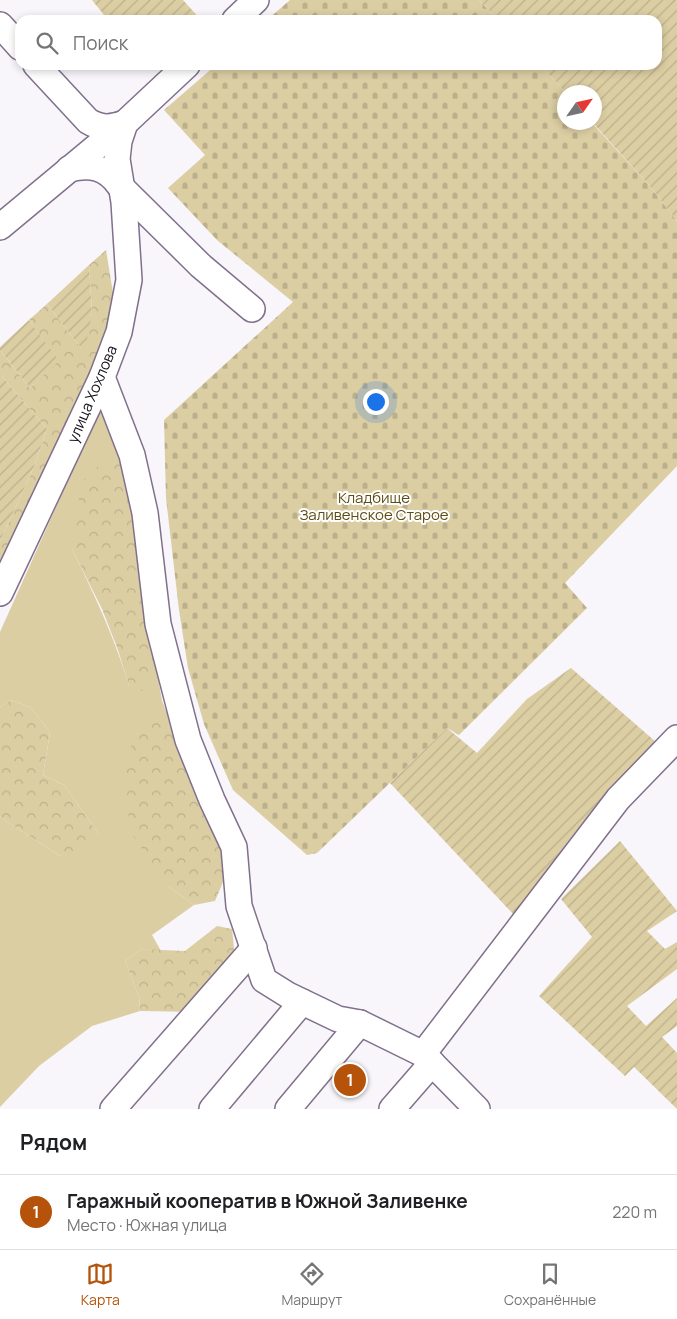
<!DOCTYPE html>
<html lang="ru">
<head>
<meta charset="utf-8">
<style>
	body { margin:0; font-family:Manrope,sans-serif; background:#f6f6f6; color:#202124 }
	.compass { position:absolute; left:557px; top:85px; width:45px; height:45px; border-radius:50%; background:#fff; box-shadow:0 2px 8px #0003; rotate:56deg }
	.you { position:absolute; left:375px; top:401px; width:18px; height:18px; margin:-12px; border:4px solid #fff; border-radius:50%; background:#1a73e8; box-shadow:0 0 0 8px #1a73e833 }
	.badge { display:grid; place-items:center; width:32px; height:32px; border-radius:50%; background:#b45309; color:#fff; font-size:16px; font-weight:700 }
	.pin { position:absolute; translate:-50% -50%; border:2px solid #fff; box-shadow:0 1px 5px #0006 }
	.list { margin:0; padding:0; list-style:none }
	h2 { display:flex; justify-content:space-between; align-items:center; height:65px; margin:0; padding:0 20px; font-size:21px }
	h2 small { font-size:16px; font-weight:400; color:#757577 }
	.list li { display:grid; grid-template-columns:32px 1fr auto; gap:15px; align-items:center; box-sizing:border-box; height:75px; padding:0 20px; border-top:1px solid #e0e0e0 }
	.list b { display:block; font-size:19px; white-space:nowrap }
	.list p { margin:0; font-size:16px; white-space:nowrap; color:#757577 }
	.list em { font-size:16px; font-style:normal; color:#757577 }
	.icon { flex:none; width:28px; height:28px; fill:none; stroke:currentColor; stroke-width:2; stroke-linecap:round; stroke-linejoin:round }
	.map { position:relative; flex:none; width:677px; height:1109px; overflow:hidden }
	.search { position:absolute; background:#fff; box-shadow:0 2px 8px #0003; left:15px; right:15px; top:15px; height:55px; display:flex; align-items:center; gap:12px; box-sizing:border-box; padding:0 18px; border-radius:15px; color:#757577; font-size:19px }
	.sheet { height:140px; background:#fff }
	nav { display:flex; justify-content:space-around; align-items:center; box-sizing:border-box; height:70px; border-top:1px solid #e0e0e0; background:#fff; font-size:14px; color:#757577 }
	nav a { display:grid; justify-items:center; gap:2px }
	nav .on { color:#b45309 }
	.map>svg:first-child { display:block }
	.grass { fill:#dccea3 }
	.forest { fill:url(#forest-crowns) }
	.cemetery { fill:url(#cemetery-stones) }
	.garden { fill:url(#garden-furrows) }
	.lines { fill:none; stroke-linecap:round; stroke-linejoin:round }
	.minor-casing { stroke:#81708c; stroke-width:28 }
	.minor { stroke:#fff; stroke-width:25 }
	.labels { text-anchor:middle; dominant-baseline:central; stroke-width:4; stroke-linejoin:round; paint-order:stroke }
	.street-label { font-size:15px; fill:#150f1a; stroke:#fff }
	.park-label { font-size:15px; fill:#5e4d13; stroke:#fff }
</style>
</head>
<body>
<div class="map">
<svg width="677" height="1109" viewBox="0 0 677 1109">
	<defs>
		<pattern id="forest-crowns" width="20" height="18" patternUnits="userSpaceOnUse" patternTransform="scale(1.25)"><rect width="20" height="18" fill="#dccea3"/><path d="M2 6a3 3 0 1 1 6 0M12 15a3 3 0 1 1 6 0" fill="none" stroke="#bcb08c"/></pattern>
		<pattern id="cemetery-stones" width="16" height="16" patternUnits="userSpaceOnUse" patternTransform="scale(1.25)"><rect width="16" height="16" fill="#dccea3"/><path d="M2 7V4a2 2 0 0 1 4 0v3zM10 15v-3a2 2 0 0 1 4 0v3z" fill="#bcb08c"/></pattern>
		<pattern id="garden-furrows" width="10" height="10" patternUnits="userSpaceOnUse" patternTransform="scale(1.25)"><rect width="10" height="10" fill="#dccea3"/><path d="M-1 1l2-2M0 10L10 0M9 11l2-2" fill="none" stroke="#bcb08c"/></pattern>
	</defs>
	<rect width="100%" height="100%" fill="#f8f5fb"/>
	<path class="grass" d="M104,400L122,462L72,549C94,594 115,638 129,686L156,666L162,701L176,735L168,886L194,905L152,935L161,951L141,949L125,961L139,997L140,1011L92,1026L39,1066L0,1107V817L60,856L98,833L64,785L43,775L50,732L30,707L11,700L0,707V632Z"/>
	<g class="forest">
		<path d="M106,250L115,305L104,339L73,416L0,575V541L34,467L47,429L0,374V350L30,388L58,361L29,320L47,304L81,348L92,313L89,265Z"/>
		<path d="M106,458L122,462L138,524L156,666L142,691L129,686L118,650L102,609L72,549L81,483Z"/>
		<path d="M11,700L30,707L50,732L43,775L64,785L98,833L88,844L60,856L0,817V707Z"/>
		<path d="M156,721L176,735L218,839L226,875L215,901L194,905L168,886L129,830L126,769L135,730Z"/>
		<path d="M217,926L232,929L234,948L232,973L198,1012L140,1011L139,997L125,961L141,949L185,951Z"/>
	</g>
	<g class="cemetery">
		<path d="M290,0H479L498,20H267Z"/>
		<path d="M216,65H540L565,92L564,122L592,123L649,185L677,221V466L565,583L587,608L459,735L447,728L317,853L307,855L233,790L204,724L188,668L179,610L166,498L164,420L293,302L217,240L168,188L205,155L164,110Z"/>
	</g>
	<g class="garden">
		<path d="M92,0H183L201,20H108Z"/>
		<path d="M479,0H677V221L649,185L593,123L594,122V92H565L540,65H657V20H498Z"/>
		<path d="M89,265L92,313L86,345L81,348L47,304Z"/>
		<path d="M29,320L59,361L30,388L0,350V347Z"/>
		<path d="M0,374L47,429L34,467L0,541Z"/>
		<path d="M571,668L656,742L515,916L390,783L447,728L477,753L527,699Z"/>
		<path d="M620,841L677,911L647,931L665,949L677,942V969L627,1006L646,1026L677,998V1026L662,1037L677,1053V1109L634,1067L625,1076L539,996L592,937L561,899Z"/>
	</g>
	<g class="lines">
		<defs>
			<g id="minor">
				<path d="M235,20L256,0"/>
				<path d="M0,25L20,47"/>
				<path d="M36,65L88,121C101,129 111,128 125,123"/>
				<path d="M69,169C91,164 106,167 119,185L201,266L252,309"/>
				<path d="M0,227L125,123L187,65"/>
				<path d="M102,377L132,455L145,513L158,624L188,740L212,800L234,847L239,906L264,980L288,995L338,1019L360,1023L423,1054L477,1109"/>
				<path d="M0,593L102,377L119,332L129,280L124,202L117,159L119,141L125,123"/>
				<path d="M423,1054L618,799L677,738"/>
				<path d="M113,1109L254,948"/>
				<path d="M212,1109L302,1002"/>
				<path d="M288,1109L360,1023"/>
				<path d="M392,1109L432,1063"/>
			</g>
		</defs>
		<use href="#minor" class="minor-casing"/>
		<use href="#minor" class="minor"/>
	</g>
	<g class="labels">
		<g class="street-label">
			<text transform="translate(92 394) rotate(-67)">улица Хохлова</text>
		</g>
		<g class="park-label">
			<text x="374" y="497">Кладбище<tspan x="374" dy="17">Заливенское Старое</tspan></text>
		</g>
	</g>
</svg>
<svg class="compass" viewBox="-18 -18 36 36"><path d="M0-13l5 13h-10z" fill="#e53935"/><path d="M0 13l5-13h-10z" fill="#757577"/></svg>
<div class="you"></div>
<div class="pin badge" style="left:350px;top:1080px">1</div>
<div class="search"><svg class="icon" aria-label="search" viewBox="0 0 24 24"><circle cx="10" cy="10" r="6"/><path d="M15 15l6 6"/></svg>Поиск</div>
</div>
<section class="sheet">
<h2>Рядом<small></small></h2>
<ul class="list">
<li><span class="badge">1</span><div><b>Гаражный кооператив в Южной Заливенке</b><p>Место · Южная улица</p></div><em>220 m</em></li>
</ul>
</section>
<nav>
<a class="on"><svg class="icon" aria-label="map" viewBox="0 0 24 24"><path d="M3 6l6-2 6 2 6-2v14l-6 2-6-2-6 2zM9 4v14M15 6v14"/></svg>Карта</a>
<a><svg class="icon" aria-label="directions" viewBox="0 0 24 24"><path d="M12 3l9 9-9 9-9-9zM9 14v-3h6M13 9l2 2-2 2"/></svg>Маршрут</a>
<a><svg class="icon" aria-label="saved" viewBox="0 0 24 24"><path d="M7 4h10v16l-5-4-5 4z"/></svg>Сохранённые</a>
</nav>
</body>
</html>
